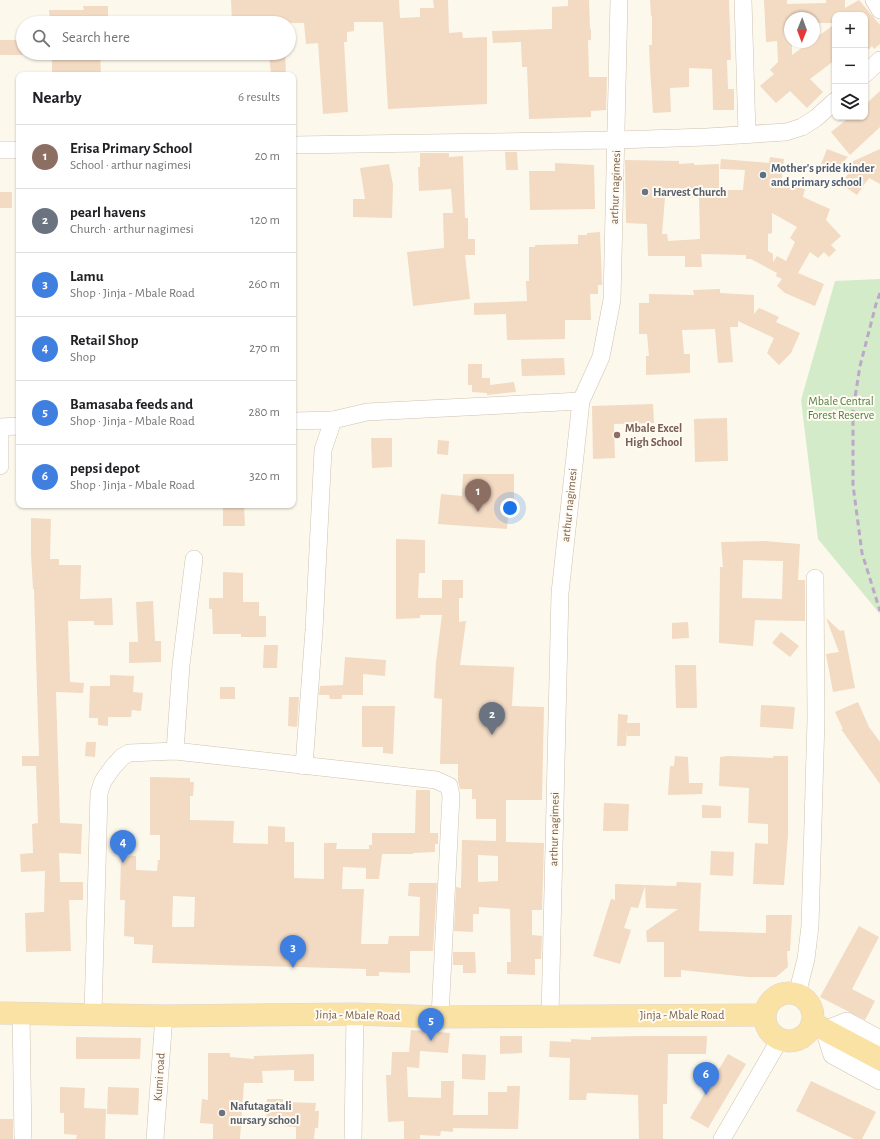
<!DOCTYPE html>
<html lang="en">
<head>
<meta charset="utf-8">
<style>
	body { margin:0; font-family:"Alegreya Sans",sans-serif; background:#f6f6f6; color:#202124 }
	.controls { position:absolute; right:12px; top:12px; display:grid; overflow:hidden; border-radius:8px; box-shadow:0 1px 3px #0004 }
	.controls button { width:36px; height:36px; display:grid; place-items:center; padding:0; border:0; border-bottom:1px solid #e0e0e0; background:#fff; color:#202124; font:20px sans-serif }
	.compass { position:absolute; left:784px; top:12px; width:36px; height:36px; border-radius:50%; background:#fff; box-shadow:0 1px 3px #0004; rotate:181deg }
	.you { position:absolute; left:510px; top:508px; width:14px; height:14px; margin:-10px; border:3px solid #fff; border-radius:50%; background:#1a73e8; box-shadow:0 0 0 6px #1a73e833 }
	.badge { display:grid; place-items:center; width:26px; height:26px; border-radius:50%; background:#794c39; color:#fff; font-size:13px; font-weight:700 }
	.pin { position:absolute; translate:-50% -33px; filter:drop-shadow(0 1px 2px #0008) }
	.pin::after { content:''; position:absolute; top:21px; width:14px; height:12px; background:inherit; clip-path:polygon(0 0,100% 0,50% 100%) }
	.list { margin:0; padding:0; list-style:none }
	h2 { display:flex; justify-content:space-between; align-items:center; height:52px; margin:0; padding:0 16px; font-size:17px }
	h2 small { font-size:13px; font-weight:400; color:#757577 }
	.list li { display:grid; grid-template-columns:26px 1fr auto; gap:12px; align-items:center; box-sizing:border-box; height:64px; padding:0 16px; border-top:1px solid #e0e0e0 }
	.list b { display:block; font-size:15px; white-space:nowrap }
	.list p { margin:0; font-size:13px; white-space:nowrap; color:#757577 }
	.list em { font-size:13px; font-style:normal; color:#757577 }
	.icon { flex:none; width:22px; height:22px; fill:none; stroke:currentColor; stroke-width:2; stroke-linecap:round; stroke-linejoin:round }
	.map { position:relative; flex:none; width:880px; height:1139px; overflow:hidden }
	.search { position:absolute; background:#fff; box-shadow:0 1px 3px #0004; left:16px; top:16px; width:280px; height:44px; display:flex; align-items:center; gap:10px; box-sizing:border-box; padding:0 14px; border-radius:22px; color:#757577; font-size:15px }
	.panel { position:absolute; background:#fff; box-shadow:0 1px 3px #0004; left:16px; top:72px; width:280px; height:436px; border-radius:8px }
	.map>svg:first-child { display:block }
	.green { fill:#d4ebc9 }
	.building { fill:#f2dac3; fill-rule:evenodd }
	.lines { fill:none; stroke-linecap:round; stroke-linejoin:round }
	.minor-casing { stroke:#d0c1b0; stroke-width:18 }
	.major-casing { stroke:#dcd6d1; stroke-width:23 }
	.minor { stroke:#fff; stroke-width:17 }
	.major { stroke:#fae2a5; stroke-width:22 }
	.rail { stroke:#bca8c8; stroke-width:3; stroke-dasharray:6 4; stroke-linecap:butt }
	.service-dot { fill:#5c6f8a; stroke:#fffbf2; stroke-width:1.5 }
	.worship-dot { fill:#6b7280; stroke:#fffbf2; stroke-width:1.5 }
	.education-dot { fill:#8d6e63; stroke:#fffbf2; stroke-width:1.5 }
	.labels { text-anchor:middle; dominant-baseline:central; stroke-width:4; stroke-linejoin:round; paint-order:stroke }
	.service-label { font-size:12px; font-weight:bold; fill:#4e5e75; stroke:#fffbf2; text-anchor:start }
	.street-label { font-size:12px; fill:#79614d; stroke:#fffbf2 }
	.worship-label { font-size:12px; font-weight:bold; fill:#5b616d; stroke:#fffbf2; text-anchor:start }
	.park-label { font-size:12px; fill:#517f45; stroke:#fffbf2 }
	.education-label { font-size:12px; font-weight:bold; fill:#785e54; stroke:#fffbf2; text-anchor:start }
</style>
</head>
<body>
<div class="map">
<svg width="880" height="1139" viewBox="0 0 880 1139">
	<rect width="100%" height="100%" fill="#fdf8ec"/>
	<path class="green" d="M880,279V614L818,539L801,400L835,281Z"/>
	<g class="building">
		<path d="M231,0H399L400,18L420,17V8H434L433,0H448L449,33L462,32L463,38L487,37V104L388,109L383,22H354V31L347,32V42H344L348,112L323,114L318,43L306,44L304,23H232Z"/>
		<path d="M568,0H589L590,29H591V40H588L589,77H607L606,110L591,111V117L529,119L527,67H522L521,42L493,43L492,31L552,29V7L568,6Z"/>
		<path d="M650,0H729L731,60H727L728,89H734V110H713L712,69L689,68V87L670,88L671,112L653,113L650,68L649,45H652V16H651Z"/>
		<path d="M764,0H787V4L826,3V0H845V8L859,0L880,25V44L874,49L872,46L865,53V15H835V23H814V18H790V42H792V55L810,42H814V39L835,24V60L810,79L823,92L807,108L790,91L776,103L760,86L774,74L770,70L778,62L777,41L766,42Z"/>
		<path d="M83,6H108V21L50,23L49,10H84Z"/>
		<rect x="0" y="40" width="23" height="15"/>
		<path d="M52,53H100L101,75L52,73Z"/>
		<path d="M269,53H285L286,75H271Z"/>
		<path d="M880,91V127L850,155L831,132L850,117H865V105Z"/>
		<path d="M827,149L848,157L836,169L821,164Z"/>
		<path d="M880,149V184L869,178L857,195L841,184L848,174L836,169Z"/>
		<path d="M505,152H517L518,170H506Z"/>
		<path d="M420,153H449V157L463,156L465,218H468V239H475V255H465L470,299L413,306L407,252L444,248L443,213H453L451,189L419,191L418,167H420Z"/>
		<path d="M770,157L784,159L781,184L805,189L803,197L830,209L826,220L841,236L831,245L836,250L829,257L824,252L818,258L810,252L798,273L824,284L815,306L785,293L777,286L782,279L776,276L777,273L751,259H746V255L701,254L702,267H685V256H648L647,224L626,223L625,160L679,161V164L694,163V165L719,164V190H743L745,170L720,169L721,159L769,163ZM699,197L700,239L668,241L667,234H662L665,198ZM772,213L797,227L790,238L795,242L786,261L777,256L773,262V254L768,251V234L772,233Z"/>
		<path d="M555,163L594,165L595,209L530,210L529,171H555Z"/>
		<path d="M389,164L393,185L392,218L353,217V199H365L360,168Z"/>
		<rect x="0" y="192" width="12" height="16"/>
		<path d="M600,232L602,285H598V294H590L591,320H565V339L507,340L506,314L474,315V303L527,301L526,281H529V247H535V245L578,244V235H587V233Z"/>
		<path d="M720,289V293L754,295V314L759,308L779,317L776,322L800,333L791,353L779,365L767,353L774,338L738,321V327H730L733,362L718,363L715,329L682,330L684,354H690V373L646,375V356H649L647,334H639V303H649V294L694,295L693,290Z"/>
		<path d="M564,358L565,375L522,376L521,359Z"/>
		<path d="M468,364H482V378H490V385L514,382L516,392L487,395V393L472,392V385H468Z"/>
		<path d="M653,404L654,423L614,424L615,458L593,459L592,406Z"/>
		<path d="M727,418L728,461L695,462L694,419Z"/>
		<path d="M371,438H392V467L372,468Z"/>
		<path d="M438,440L449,441L448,455L437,454Z"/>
		<path d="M463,474H514V504H509L507,529L438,524L441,494L462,496Z"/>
		<path d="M223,505H244L245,526H223Z"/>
		<path d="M31,518L51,519L50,559H59V565H81L80,599L112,598L113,625H94V621H68L70,682L84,683L83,693L56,692L60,823L82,824L81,854L59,853L60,882H83V900H69L71,951L26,952L25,913L44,912L45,871L21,872L20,854L33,853L32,824L38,823L36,766H22V756H39L34,589H33L31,554Z"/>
		<path d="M396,539L425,540V573H419L418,598H442V580H463V598H459V622L466,621L460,665L514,667L512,706L544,707L542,800H506V842L544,843L542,910H532V935L542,936L541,959H535V975L507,974V962H511L510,909L479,907V914H473V932L454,931L456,887L461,888L462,840L496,841V819H476V799H472V789H460L458,781V764H440L442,699L434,698L436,662L442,615H420V618L396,619ZM478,855L498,856V881L478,882Z"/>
		<path d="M764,541L800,544L798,580H805V621L755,620L753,646L719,643L720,567H723L721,542ZM743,560L783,561L782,599L742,598Z"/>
		<path d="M223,572L243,573V602H259V616H266V637H241V634H213L212,609H209V598H223Z"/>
		<path d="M153,601L155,641H161V662L129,663V642H138L136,602Z"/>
		<path d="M826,618L840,631L844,630L855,688L833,692L826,654L839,652Z"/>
		<path d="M688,622L689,638L672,639V623Z"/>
		<path d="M781,632L799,646L790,657L772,643Z"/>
		<path d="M264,645H278L277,668H263Z"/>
		<path d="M345,657L386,660L385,676L363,674V695H342V699H330L329,695H319L320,686L343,685Z"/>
		<path d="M675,665H696L697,708H676Z"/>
		<path d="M110,675L134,676L133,692L143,693L141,711L132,710L131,717H108V726L98,725V718H89L90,686H110Z"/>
		<rect x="220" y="687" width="15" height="12"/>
		<path d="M289,697H299L297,727L288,726Z"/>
		<path d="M858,702L869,727L880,742V784L841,729H843L835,712Z"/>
		<path d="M761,705L795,707L793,729L760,727Z"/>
		<path d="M362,706H395L393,754L383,753V747H362Z"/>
		<path d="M618,714L628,715L627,723H640V736H627V728L626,746H617Z"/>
		<path d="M86,742H96L95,757L85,756Z"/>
		<path d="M675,756L688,757L689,783H703L702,794L668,795L670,766H674Z"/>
		<path d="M728,756L773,758V756H788V834L784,885L753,884L755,843L768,844V824L748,823L749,788L719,786L720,757Z"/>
		<path d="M150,777L190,778V782H194L193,796H190V820L234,821L233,843L268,844V826L285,827V842H294V878L324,879V843H337L336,849H369V845H372V833H415L416,790H430V833H438V844H435V852L413,853V854H382L379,879H366V868L343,867L342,889H364L361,944H388L389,936H419L420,897L408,896L409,883H437L433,951H410V973L379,972V976H366V969L152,963L153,945L134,944V937L124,936L125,900H120L121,855L136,856V870L157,871L158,860H160V835H150ZM173,896L195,897L194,927H172Z"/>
		<path d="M604,803L629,804L628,831H603Z"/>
		<path d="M702,805L721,806V818H702Z"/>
		<path d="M711,851L734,852L733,876L710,875Z"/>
		<path d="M677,882L701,883L699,931L766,933V915H792L790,951H787L788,967L776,977H748L681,970V977H664V942H647L646,931L678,909L646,908L645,886L638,908L631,907L624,928L631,930L620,964L593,956L611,899L615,900V884L676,886Z"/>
		<path d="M859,926L879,937L852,989L875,1001L865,1020L820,997Z"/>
		<path d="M453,952H475L476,973H463V965H453Z"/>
		<path d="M411,1030L450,1033L448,1053L420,1051L419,1068L407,1067L408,1097L441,1098V1081H454L453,1115H488V1092H507V1086H520L518,1129L453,1128V1132L441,1131L440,1136L420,1135V1139H404V1121L388,1122L386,1075H391L392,1052H409Z"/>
		<path d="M500,1036H522V1053L500,1054Z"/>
		<path d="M641,1036H707L706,1054H668L667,1104H663V1139H639L638,1095L587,1093L586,1100H569L570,1058L549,1057L550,1041L571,1042V1039L591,1040V1037Z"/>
		<path d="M76,1037L141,1038L140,1059H76Z"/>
		<path d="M208,1053H230V1057L254,1059V1056L314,1054V1081H294V1070L262,1071L263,1083H244L240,1139H213V1124L200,1123L202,1099L208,1100Z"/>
		<path d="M462,1054L486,1055L485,1080L462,1079Z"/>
		<path d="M728,1054L746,1064L708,1128L690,1118Z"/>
		<path d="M811,1081L876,1112L862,1139H854L796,1111Z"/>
		<path d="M60,1087L85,1088L84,1108L106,1109L105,1139H76L77,1135L64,1134V1113H60Z"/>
		<path d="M108,1087L139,1088L138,1115L107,1114Z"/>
		<path d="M267,1099H283V1102L316,1103L315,1111H319L318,1128H315L314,1139H296V1127L266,1125Z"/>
		<rect x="0" y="1119" width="13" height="20"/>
	</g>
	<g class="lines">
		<defs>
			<g id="minor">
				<path d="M743,0L747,134"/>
				<path d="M874,0L880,10"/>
				<path d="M865,74L880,60"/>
				<path d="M293,145L617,140L707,137L786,132L802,127L816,118L835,101"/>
				<path d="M0,150H19"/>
				<path d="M293,421L333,420"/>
				<path d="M0,427L19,426"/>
				<path d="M0,429V466"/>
				<path d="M175,751L181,665L194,559"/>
				<path d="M304,766L314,630L323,450L333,420L367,412L581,401"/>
				<path d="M797,994L806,959L810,926L816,719L815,578"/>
				<path d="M21,1012L23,1139"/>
				<path d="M93,1014L99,793L103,781L113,767L122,757L129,753L175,751L436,780L449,786L451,796L440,1017"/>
				<path d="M550,1016L560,593L581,401L601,357L612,300L619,0"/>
				<path d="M880,1039L847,1021L824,1030L832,1055L880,1081"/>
				<path d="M155,1139L164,1016"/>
				<path d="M353,1139L355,1014"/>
				<path d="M722,1139L780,1039"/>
			</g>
			<g id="major">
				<circle cx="789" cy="1017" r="24"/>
				<path d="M0,1013L164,1016L355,1014L440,1017L765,1015"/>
				<path d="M812,1023L880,1059"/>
			</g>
		</defs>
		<use href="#minor" class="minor-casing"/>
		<use href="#major" class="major-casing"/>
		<use href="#minor" class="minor"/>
		<use href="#major" class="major"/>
		<path class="rail" d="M880,293L876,304L860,366L853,410V485L862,553L880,611"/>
	</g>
	<circle class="service-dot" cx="763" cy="175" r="4"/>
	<g class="worship-dot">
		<circle cx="645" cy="192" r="4"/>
		<circle cx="222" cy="1113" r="4"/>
	</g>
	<circle class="education-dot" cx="617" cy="435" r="4"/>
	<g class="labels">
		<g class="service-label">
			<text x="771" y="168">Mother's pride kinder<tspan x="771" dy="14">and primary school</tspan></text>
		</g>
		<g class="street-label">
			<text transform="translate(615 187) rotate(-88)">arthur nagimesi</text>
			<text transform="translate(569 505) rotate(-84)">arthur nagimesi</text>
			<text transform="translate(554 829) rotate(-89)">arthur nagimesi</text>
			<text transform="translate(358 1015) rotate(1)">Jinja - Mbale Road</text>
			<text x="682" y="1015">Jinja - Mbale Road</text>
			<text transform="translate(159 1077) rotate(-86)">Kumi road</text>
		</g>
		<g class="worship-label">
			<text x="653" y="192">Harvest Church</text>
			<text x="230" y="1106">Nafutagatali<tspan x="230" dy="14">nursary school</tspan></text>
		</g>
		<g class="park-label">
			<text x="841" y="401">Mbale Central<tspan x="841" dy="14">Forest Reserve</tspan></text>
		</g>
		<g class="education-label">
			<text x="625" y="428">Mbale Excel<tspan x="625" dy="14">High School</tspan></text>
		</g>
	</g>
</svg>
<div class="controls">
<button>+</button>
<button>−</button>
<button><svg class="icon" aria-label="layers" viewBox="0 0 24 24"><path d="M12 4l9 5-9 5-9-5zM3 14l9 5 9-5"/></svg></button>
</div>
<svg class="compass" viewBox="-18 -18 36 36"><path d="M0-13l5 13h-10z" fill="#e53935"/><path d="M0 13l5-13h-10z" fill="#757577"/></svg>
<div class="you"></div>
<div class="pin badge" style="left:478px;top:512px;background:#8d6e63">1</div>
<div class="pin badge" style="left:492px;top:735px;background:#6b7280">2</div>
<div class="pin badge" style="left:293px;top:968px;background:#3f7fe0">3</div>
<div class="pin badge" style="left:123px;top:863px;background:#3f7fe0">4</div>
<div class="pin badge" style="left:431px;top:1041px;background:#3f7fe0">5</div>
<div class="pin badge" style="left:706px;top:1095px;background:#3f7fe0">6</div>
<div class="search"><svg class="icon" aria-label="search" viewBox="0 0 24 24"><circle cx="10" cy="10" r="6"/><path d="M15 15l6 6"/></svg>Search here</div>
<section class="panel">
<h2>Nearby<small>6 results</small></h2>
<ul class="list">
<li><span class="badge" style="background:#8d6e63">1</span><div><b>Erisa Primary School</b><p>School · arthur nagimesi</p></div><em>20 m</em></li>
<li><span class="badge" style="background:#6b7280">2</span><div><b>pearl havens</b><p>Church · arthur nagimesi</p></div><em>120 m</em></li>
<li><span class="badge" style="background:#3f7fe0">3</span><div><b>Lamu</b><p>Shop · Jinja - Mbale Road</p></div><em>260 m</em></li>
<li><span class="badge" style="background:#3f7fe0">4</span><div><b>Retail Shop</b><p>Shop</p></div><em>270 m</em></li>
<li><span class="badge" style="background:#3f7fe0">5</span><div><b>Bamasaba feeds and</b><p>Shop · Jinja - Mbale Road</p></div><em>280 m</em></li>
<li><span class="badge" style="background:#3f7fe0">6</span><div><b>pepsi depot</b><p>Shop · Jinja - Mbale Road</p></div><em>320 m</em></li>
</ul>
</section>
</div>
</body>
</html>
